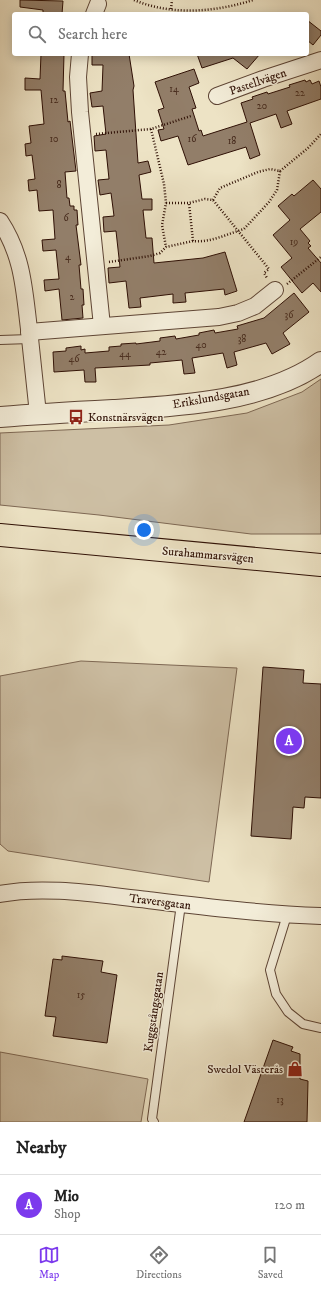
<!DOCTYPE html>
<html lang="en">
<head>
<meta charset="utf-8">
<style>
	body { margin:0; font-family:"IM FELL DW Pica",serif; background:#f6f6f6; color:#222 }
	.you { position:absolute; left:144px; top:530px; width:14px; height:14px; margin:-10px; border:3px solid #fff; border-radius:50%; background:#1a73e8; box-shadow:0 0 0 6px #1a73e833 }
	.badge { display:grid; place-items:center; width:26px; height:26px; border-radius:50%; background:#7c3aed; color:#fff; font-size:13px; font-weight:700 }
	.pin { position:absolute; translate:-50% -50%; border:2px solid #fff; box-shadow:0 1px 4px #0006 }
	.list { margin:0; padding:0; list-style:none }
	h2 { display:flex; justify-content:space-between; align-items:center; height:52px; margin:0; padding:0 16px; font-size:17px }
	h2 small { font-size:13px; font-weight:400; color:#767676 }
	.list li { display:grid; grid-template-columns:26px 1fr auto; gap:12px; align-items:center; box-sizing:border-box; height:60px; padding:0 16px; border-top:1px solid #e0e0e0 }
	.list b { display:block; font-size:15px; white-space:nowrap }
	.list p { margin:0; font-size:13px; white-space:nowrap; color:#767676 }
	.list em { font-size:13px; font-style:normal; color:#767676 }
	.icon { flex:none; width:22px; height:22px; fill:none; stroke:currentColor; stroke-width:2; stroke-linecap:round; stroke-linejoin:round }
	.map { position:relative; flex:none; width:321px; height:1122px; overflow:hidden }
	.search { position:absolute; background:#fff; box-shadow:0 2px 10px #0003; left:12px; right:12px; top:12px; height:44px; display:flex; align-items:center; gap:10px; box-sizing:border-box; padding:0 14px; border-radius:4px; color:#767676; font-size:15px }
	.sheet { height:112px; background:#fff }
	nav { display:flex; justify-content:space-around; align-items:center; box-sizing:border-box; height:56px; border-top:1px solid #e0e0e0; background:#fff; font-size:11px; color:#767676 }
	nav a { display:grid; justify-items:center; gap:2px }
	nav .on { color:#7c3aed }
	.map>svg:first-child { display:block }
	.green { fill:#cdbfa4; stroke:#7e6854 }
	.building { fill:#927e69; stroke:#2f1005 }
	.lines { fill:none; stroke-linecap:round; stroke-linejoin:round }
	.service-casing { stroke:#5e4535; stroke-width:10 }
	.minor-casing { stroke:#5e4535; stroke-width:18 }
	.tertiary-casing { stroke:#5e4535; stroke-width:22 }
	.primary-casing { stroke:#2f1005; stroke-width:24 }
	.path { stroke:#2f1005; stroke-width:2.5; stroke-dasharray:1 2; stroke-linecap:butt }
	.service { stroke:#f3edd9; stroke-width:8 }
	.minor { stroke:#f3edd9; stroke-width:16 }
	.tertiary { stroke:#f3edd9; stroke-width:20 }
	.primary { stroke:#ede3c5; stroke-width:22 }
	.labels { text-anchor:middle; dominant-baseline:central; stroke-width:3; stroke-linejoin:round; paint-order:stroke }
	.number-label { font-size:10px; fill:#482c1e }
	.street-label { font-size:12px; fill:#2f1005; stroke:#f3edd9 }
	.poi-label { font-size:12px; fill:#2f1005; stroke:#f3edd9; text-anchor:start }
</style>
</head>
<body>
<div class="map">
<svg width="321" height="1122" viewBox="0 0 321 1122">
	<rect width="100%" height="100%" fill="#ede3c5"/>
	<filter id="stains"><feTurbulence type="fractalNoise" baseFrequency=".005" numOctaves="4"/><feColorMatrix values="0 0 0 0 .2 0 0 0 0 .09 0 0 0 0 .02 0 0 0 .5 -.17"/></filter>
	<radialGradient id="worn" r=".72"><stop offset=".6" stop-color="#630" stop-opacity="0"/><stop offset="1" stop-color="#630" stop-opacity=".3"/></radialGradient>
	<g class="green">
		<path d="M321,379V534H251L99,515L0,505V433L169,425L247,413L302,392Z"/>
		<path d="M81,661L237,668L209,882L8,851L0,844V676Z"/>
		<path d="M0,1052L148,1079L141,1122H0Z"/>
	</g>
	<g class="building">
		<path d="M20,0L63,1L62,14H43V10L20,7Z"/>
		<path d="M307,20L321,31V35L313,45L307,40Z"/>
		<path d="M41,54H64L63,91H65L68,122L70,121L76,171L65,172L67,198H69L70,206H74V210H77L78,225H76L81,265H79L81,289H83L84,305H82L83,318L62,320L59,289L45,291L44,280L59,279L56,250L43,251L42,240L55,239L53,210L39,211L37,190L29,191L28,180L35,179L32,155L26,156L25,144L31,143L29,126L44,124L41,90H25V78L40,79Z"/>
		<path d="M92,54H129L134,86L133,90L138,163L148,161L151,172L139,175L142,199H152V210H143L146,238H152L154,263L203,258L225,252L237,291L225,295L224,289L185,293L186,302L173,303V294L140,298L141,307L129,308L126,281L109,283L108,268L120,267L116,231L104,232L103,217L114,216L111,193L100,195L98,180L109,179L106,150L95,151L94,136L106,134L103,106L92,107L90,93L102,91L103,65H92Z"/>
		<path d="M197,54H260L247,69L233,58L202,68Z"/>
		<path d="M194,69L199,83L189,87L196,108L192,109L199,131L201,130L203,136L247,122L241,103L253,99L252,97L267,92L268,94L290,87L289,85L305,80L306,82L310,80L312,84L319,81L321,87V99L287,111L292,124L281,128L276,114L250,123L260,155L250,159L246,147L188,165L178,136L161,141L158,130L164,129L158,110L164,108L155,82Z"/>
		<path d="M313,180L321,189V212L300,229L310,241L308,243L311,246L308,248L321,263V292L313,283L302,293L281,267L292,258L273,235L290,220L278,206L292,194L294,196Z"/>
		<path d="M294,293L309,312L283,333L290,344L272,354L266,343L234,352L237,365L227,368L223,353L192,358L195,373L184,374L182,360L150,363V365L95,368L96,382H85L84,370L54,372L53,352L66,351V348L81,346V350L85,349V353L109,351V347L121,346V344L136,343V344L160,341V338L175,336L176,339L199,335V333L214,330L215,333L238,329L237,326L264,318Z"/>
		<path d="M263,667L304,670L303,683L321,684V798L305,797L304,808L293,807L291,839L251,836Z"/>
		<path d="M62,956L103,961L101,972L117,975L107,1043L53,1036L56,1017L45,1016L53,959L62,960Z"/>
		<path d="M273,1040L293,1047L291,1051L300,1054V1079L308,1081L307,1122H244Z"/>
	</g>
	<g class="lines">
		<defs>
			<g id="service">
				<path d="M0,340L30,339"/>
				<path d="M287,915L270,970L276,994L288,1012L303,1024L321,1028"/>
				<path d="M154,1122L152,1119L181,904"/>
			</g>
			<g id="minor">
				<path d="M94,14L98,4"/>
				<path d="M80,54L78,77L80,112L102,326"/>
				<path d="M217,96L263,79L321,60"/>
				<path d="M0,221C23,256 24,289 29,329C32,357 35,386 38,414"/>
				<path d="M29,332L219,317L238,313L255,306L275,290"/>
				<path d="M0,894C46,885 101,895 148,900C206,907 263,914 321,916"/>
			</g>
			<path id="tertiary" d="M0,417C38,414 75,412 113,410C179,406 265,402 321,362"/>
			<path id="primary" d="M0,535L321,565"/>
		</defs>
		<use href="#service" class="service-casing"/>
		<use href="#minor" class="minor-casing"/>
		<use href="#tertiary" class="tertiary-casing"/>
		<use href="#primary" class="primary-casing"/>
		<g class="path">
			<path d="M134,0C172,16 216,12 253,0"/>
			<path d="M171,9L172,0"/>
			<path d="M151,129L164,184L166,203L162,225L166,247"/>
			<path d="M96,134L151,129L191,116"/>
			<path d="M280,171L308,148L321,134"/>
			<path d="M213,200L220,188L258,172L270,169L280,171L277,190L269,202L244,229C227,234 210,243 193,241L189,203L205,199L213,200L269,269L264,273L267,278"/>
			<path d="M166,203H189"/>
			<path d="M109,262L150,256L160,253L166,247L193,241"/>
			<path d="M287,284L321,257"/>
		</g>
		<use href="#service" class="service"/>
		<use href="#minor" class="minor"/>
		<use href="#tertiary" class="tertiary"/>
		<use href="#primary" class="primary"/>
	</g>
	<defs>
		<symbol id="bus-bare" viewBox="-9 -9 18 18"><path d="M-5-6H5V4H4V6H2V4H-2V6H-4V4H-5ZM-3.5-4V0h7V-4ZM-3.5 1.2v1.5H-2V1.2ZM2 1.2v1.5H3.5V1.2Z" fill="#8f2418" stroke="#f3edd9" stroke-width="2.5" paint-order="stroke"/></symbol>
		<symbol id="shop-bare" viewBox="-9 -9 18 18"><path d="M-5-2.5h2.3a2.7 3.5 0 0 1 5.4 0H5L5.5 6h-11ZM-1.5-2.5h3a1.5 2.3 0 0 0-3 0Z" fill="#8f2418" stroke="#f3edd9" stroke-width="2.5" paint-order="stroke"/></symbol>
	</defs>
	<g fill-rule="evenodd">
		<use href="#bus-bare" x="65" y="406" width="22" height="22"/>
		<use href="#shop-bare" x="284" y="1058" width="22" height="22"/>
	</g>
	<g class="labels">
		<g class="number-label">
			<text x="174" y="89">14</text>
			<text x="300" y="93">22</text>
			<text x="54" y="100">12</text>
			<text x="262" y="106">20</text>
			<text x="54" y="139">10</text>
			<text x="192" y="139">16</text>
			<text x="232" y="141">18</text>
			<text x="59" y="185">8</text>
			<text x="66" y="218">6</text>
			<text x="294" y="242">19</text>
			<text x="68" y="257">4</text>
			<text x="72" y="297">2</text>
			<text x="289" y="315">36</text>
			<text x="242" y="339">38</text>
			<text x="201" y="345">40</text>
			<text x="161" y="352">42</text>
			<text x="125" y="354">44</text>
			<text x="74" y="359">46</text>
			<text x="81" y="995">15</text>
			<text x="280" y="1100">13</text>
		</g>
		<g class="street-label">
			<text transform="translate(258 82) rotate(-19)">Pastellvägen</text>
			<text transform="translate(211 398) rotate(-10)">Erikslundsgatan</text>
			<text transform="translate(208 555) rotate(5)">Surahammarsvägen</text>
			<text transform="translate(160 902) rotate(7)">Traversgatan</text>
			<text transform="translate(154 1012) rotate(-82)">Kuggstångsgatan</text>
		</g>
		<g class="poi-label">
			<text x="88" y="417">Konstnärsvägen</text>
			<text x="283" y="1069" text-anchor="end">Swedol Västerås</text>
		</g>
	</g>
	<rect width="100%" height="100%" filter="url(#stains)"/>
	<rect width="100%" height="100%" fill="url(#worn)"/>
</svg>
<div class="you"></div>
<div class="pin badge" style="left:289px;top:741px">A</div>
<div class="search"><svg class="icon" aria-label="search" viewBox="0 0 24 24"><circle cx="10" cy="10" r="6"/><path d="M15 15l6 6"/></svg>Search here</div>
</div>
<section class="sheet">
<h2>Nearby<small></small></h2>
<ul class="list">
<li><span class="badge">A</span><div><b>Mio</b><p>Shop</p></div><em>120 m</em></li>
</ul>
</section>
<nav>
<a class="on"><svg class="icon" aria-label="map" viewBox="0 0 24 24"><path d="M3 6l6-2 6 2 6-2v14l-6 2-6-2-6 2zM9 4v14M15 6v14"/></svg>Map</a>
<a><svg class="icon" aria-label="directions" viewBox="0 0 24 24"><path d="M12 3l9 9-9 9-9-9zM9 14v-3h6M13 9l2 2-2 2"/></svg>Directions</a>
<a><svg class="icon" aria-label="saved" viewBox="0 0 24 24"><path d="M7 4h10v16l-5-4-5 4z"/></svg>Saved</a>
</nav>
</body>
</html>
